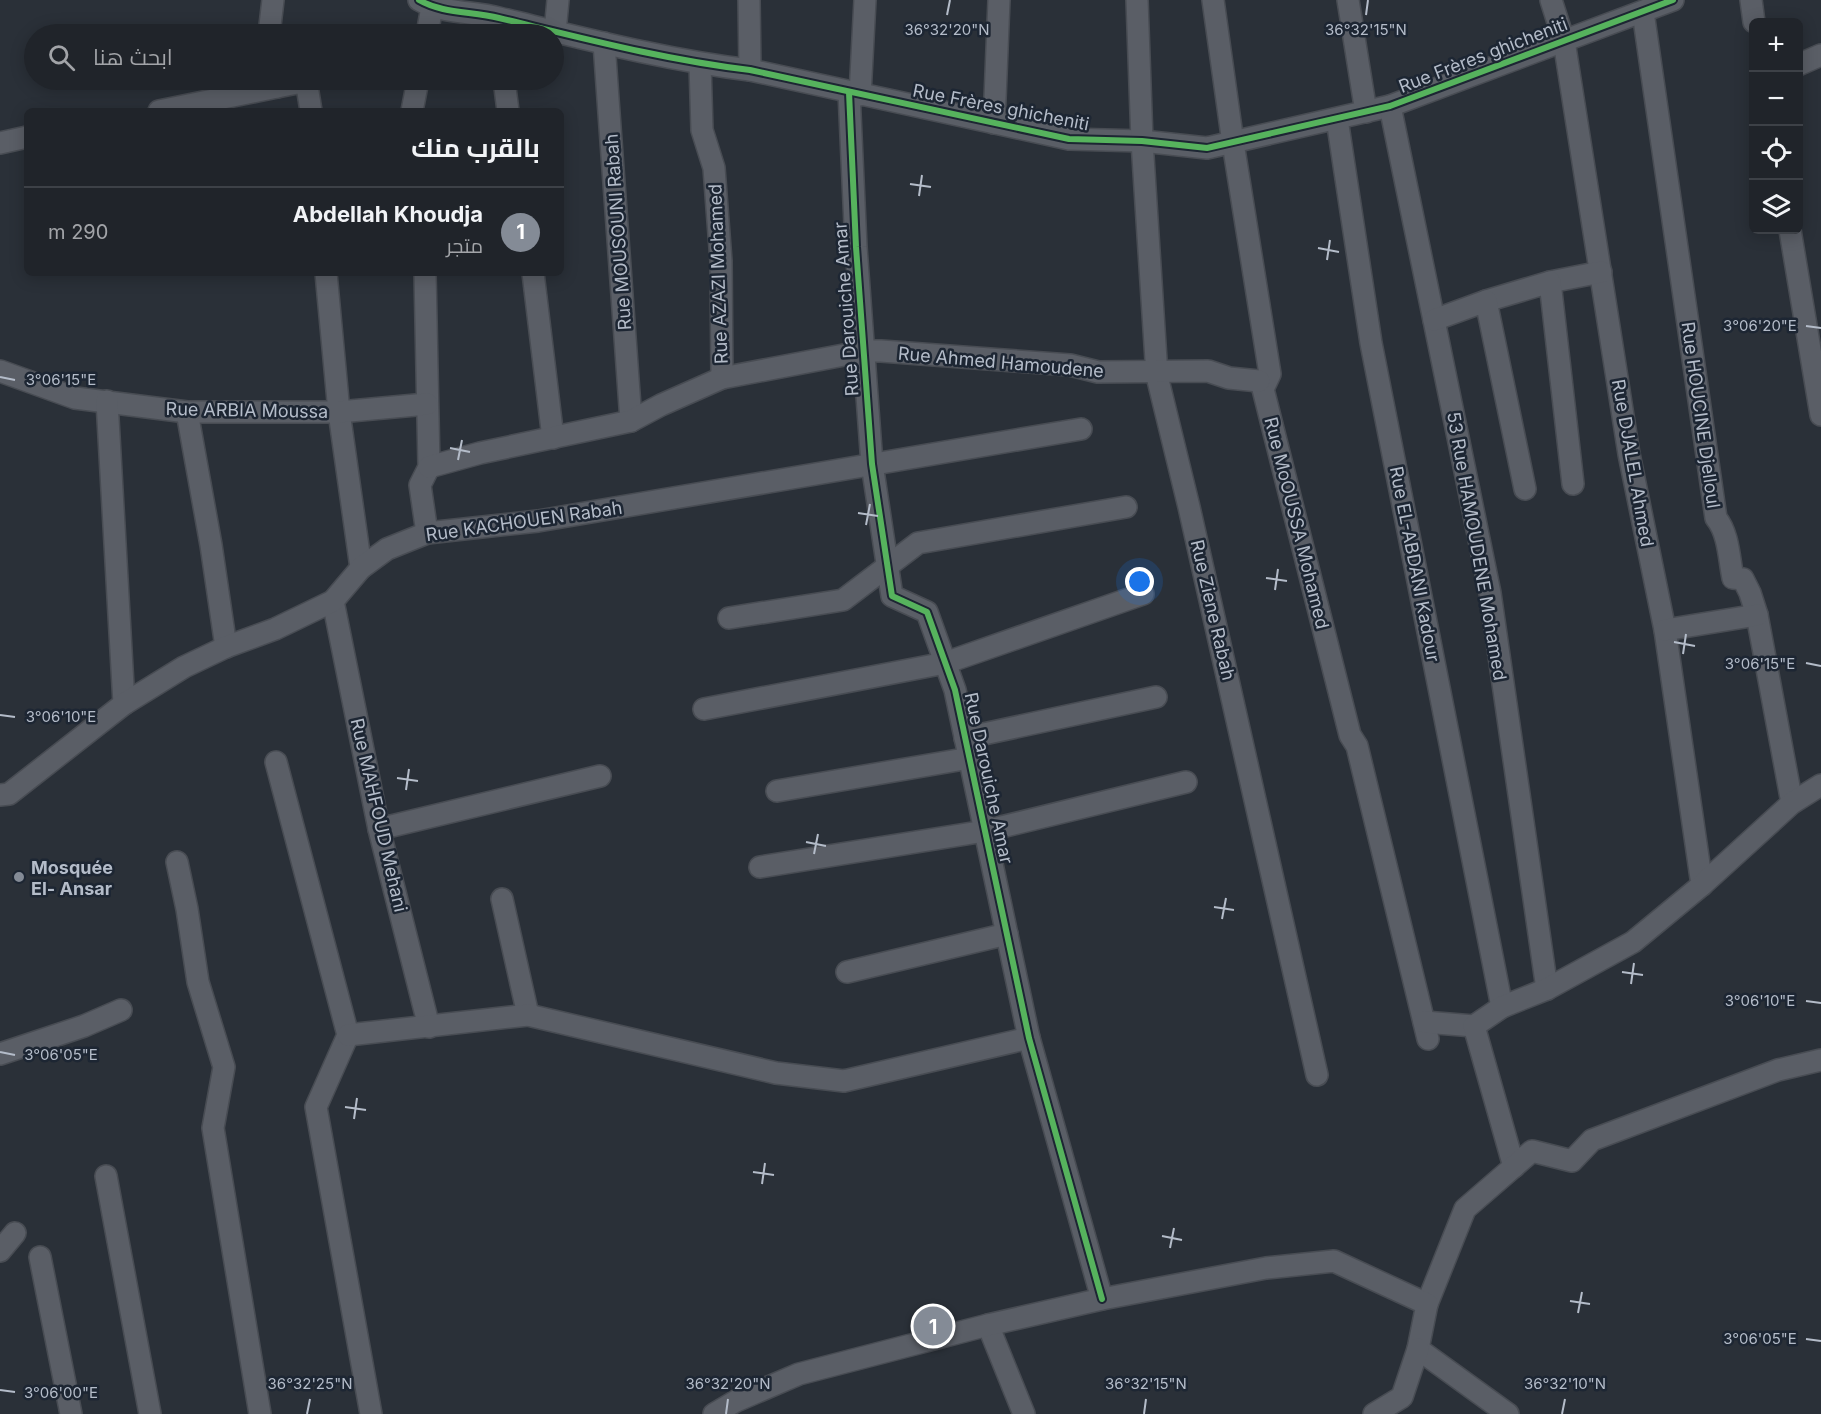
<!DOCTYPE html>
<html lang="ar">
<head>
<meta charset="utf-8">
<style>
	body { margin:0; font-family:Inter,Cairo,sans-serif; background:#282c32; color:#f1f3f6; direction:rtl }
	.controls { position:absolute; right:18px; top:18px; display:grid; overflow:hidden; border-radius:9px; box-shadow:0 3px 15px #0003 }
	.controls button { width:54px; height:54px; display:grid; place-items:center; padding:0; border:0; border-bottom:2px solid #3d4147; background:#20242a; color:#f1f3f6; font:30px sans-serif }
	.you { position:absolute; left:1140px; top:582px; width:21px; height:21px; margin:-15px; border:4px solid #fff; border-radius:50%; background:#1a73e8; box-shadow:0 0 0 9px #1a73e833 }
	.badge { display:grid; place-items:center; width:39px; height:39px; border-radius:50%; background:#848b96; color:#fff; font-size:20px; font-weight:700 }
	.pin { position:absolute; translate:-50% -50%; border:3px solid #fff; box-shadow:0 2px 6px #0006 }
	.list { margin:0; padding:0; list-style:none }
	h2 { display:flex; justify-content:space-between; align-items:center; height:78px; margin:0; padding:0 24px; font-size:26px }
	h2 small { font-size:20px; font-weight:400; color:#a2a4a8 }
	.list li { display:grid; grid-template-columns:39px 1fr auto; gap:18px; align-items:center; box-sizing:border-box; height:90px; padding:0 24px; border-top:2px solid #3d4147 }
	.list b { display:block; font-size:22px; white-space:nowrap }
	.list p { margin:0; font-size:20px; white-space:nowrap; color:#a2a4a8 }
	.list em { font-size:20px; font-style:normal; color:#a2a4a8 }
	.icon { flex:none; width:33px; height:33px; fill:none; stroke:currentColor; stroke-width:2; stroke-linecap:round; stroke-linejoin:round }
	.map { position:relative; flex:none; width:1821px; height:1414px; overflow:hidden; direction:ltr }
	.search { position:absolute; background:#20242a; box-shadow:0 3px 15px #0003; left:24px; top:24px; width:540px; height:66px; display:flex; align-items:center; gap:15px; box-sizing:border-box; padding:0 21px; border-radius:33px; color:#a2a4a8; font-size:22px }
	.panel { position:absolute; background:#20242a; box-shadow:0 3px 15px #0003; left:24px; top:108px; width:540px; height:168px; border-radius:9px; direction:rtl }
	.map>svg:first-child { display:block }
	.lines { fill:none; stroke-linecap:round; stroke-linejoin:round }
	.minor-casing { stroke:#484c53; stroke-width:24 }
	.minor { stroke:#5a5e66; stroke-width:21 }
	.cycleway-casing { stroke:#1d2633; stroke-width:10 }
	.cycleway { stroke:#56b35d; stroke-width:6 }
	.ticks { fill:none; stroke:#b4bcc9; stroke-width:2 }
	.poi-dot { fill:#848b96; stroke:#1d2633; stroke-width:2 }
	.labels { text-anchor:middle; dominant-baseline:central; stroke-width:5; stroke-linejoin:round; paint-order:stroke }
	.street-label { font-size:18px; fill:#b4bcc9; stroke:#1d2633 }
	.poi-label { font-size:18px; font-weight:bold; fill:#b4bcc9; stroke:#1d2633; text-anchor:start }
	.ticks-label { font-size:15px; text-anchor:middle; fill:#b4bcc9; stroke:#1d2633; stroke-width:5; stroke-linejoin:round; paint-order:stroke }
</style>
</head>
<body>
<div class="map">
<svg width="1821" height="1414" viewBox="0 0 1821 1414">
	<rect width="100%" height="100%" fill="#2a3038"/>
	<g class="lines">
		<defs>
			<g id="minor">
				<path d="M419,0C443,14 472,11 499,18C582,38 665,60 750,70L1069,139L1142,141L1207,148L1390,106L1673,0"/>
				<path d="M749,0L750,70"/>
				<path d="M1137,0L1142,141L1157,376L1189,507L1317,1075"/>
				<path d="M1213,0L1233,143L1270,374L1263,389L1350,735L1357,746L1428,1039"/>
				<path d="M1348,0L1366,112"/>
				<path d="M1551,0L1564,41L1629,454L1665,630L1702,885"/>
				<path d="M1751,0L1754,22"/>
				<path d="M1643,12L1716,518C1729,534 1729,559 1733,578L1743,579L1750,593L1757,615L1792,803"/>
				<path d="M555,32L558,0"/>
				<path d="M269,34L273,0"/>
				<path d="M427,34L432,7"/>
				<path d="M604,43L631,421"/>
				<path d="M700,64L702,130L714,168L721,261L722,378"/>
				<path d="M1798,65L1821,55"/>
				<path d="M275,80L277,87L302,82L307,86L311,111"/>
				<path d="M504,80L508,111"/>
				<path d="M849,92L856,247L872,464L892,596L927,612L955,690L1029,1038L1102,1299"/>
				<path d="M860,95L865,0"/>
				<path d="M1390,106L1490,593L1547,989"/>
				<path d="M159,111L277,87"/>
				<path d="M412,111L418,80"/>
				<path d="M1337,119L1371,343L1502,1007"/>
				<path d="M994,123L999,0"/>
				<path d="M0,143L27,137"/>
				<path d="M1790,230L1821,415"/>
				<path d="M326,273L339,412L361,568"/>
				<path d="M425,273L429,467L420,485L427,533"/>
				<path d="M533,273L553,438"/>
				<path d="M1550,282L1601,272"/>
				<path d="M1486,301L1550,282L1573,484"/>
				<path d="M1434,320L1486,301L1525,489"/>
				<path d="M0,371L75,398L187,412H339L427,404"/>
				<path d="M107,401L124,704"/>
				<path d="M187,412L211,545L226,647"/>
				<path d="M429,467L480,453L631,421L661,405L722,378L865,351H881L1070,365L1098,372L1208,371L1229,378L1259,381"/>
				<path d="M333,601L379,829L429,1027"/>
				<path d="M729,618L843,600L918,543L1126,507"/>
				<path d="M1665,630L1757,615"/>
				<path d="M704,709L945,663L1143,594"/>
				<path d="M965,738L1156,697"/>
				<path d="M276,762L348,1035L316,1107L371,1414"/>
				<path d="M777,791L970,758"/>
				<path d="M0,795L9,794L124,704L184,667L226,647L275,629L333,601L361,568L387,549L427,533L538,521L1081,429"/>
				<path d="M379,829L600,776"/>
				<path d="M177,862L187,909L198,982L224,1067L213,1128L260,1414"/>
				<path d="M760,867L985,831L1186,782"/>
				<path d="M502,899L528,1015"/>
				<path d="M847,972L1007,934"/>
				<path d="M1424,1022L1474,1026"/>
				<path d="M348,1035L528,1015L776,1073L844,1081L1029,1038"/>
				<path d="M0,1054L84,1026L121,1010"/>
				<path d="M1514,1167L1474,1026L1502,1007L1547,989L1633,942L1702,885L1792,803L1821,785"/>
				<path d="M106,1176L150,1414"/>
				<path d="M0,1251L15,1233"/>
				<path d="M40,1257L71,1414"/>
				<path d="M1427,1304L1465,1209L1532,1151L1572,1161L1592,1140L1778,1070L1821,1060"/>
				<path d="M988,1325L1024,1414"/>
				<path d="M714,1414L736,1401L799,1374L988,1325L1102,1299L1266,1268L1334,1261L1427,1304L1418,1349L1508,1414"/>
				<path d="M1374,1414L1402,1397L1418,1349"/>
			</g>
		</defs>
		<use href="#minor" class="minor-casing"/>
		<use href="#minor" class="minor"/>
		<defs>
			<g id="cycleway">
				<path d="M419,0C443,14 472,11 499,18C582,38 665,60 750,70L1069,139L1142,141L1207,148L1390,106L1673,0"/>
				<path d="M849,92L856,247L872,464L892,596L927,612L955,690L1029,1038L1102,1299"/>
			</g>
		</defs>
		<use href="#cycleway" class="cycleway-casing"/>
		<use href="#cycleway" class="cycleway"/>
	</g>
	<path class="ticks" d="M947,15L950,0M1366,15L1368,0M910,184L931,187M919,196L922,175M1318,248L1339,252M1327,260L1330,240M1806,326L1821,328M0,377L15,380M450,448L470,452M458,460L462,440M858,513L878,516M866,525L870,504M1266,578L1287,581M1275,590L1278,569M1674,642L1695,646M1683,654L1686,634M1806,663L1821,666M0,715L15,717M397,778L418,781M406,790L409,769M806,842L826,846M814,854L818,834M1214,907L1234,910M1222,919L1226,898M1622,972L1643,975M1631,984L1634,963M1806,1001L1821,1003M0,1052L15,1055M345,1107L366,1110M354,1119L357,1098M753,1172L774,1175M762,1184L765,1163M1162,1236L1182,1240M1170,1248L1174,1228M1570,1301L1590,1304M1578,1313L1582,1292M1806,1339L1821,1341M0,1390L15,1392M307,1414L310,1399M726,1414L728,1399M1144,1414L1146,1399M1562,1414L1565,1399"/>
	<circle class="poi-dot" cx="19" cy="877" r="6"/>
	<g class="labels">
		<g class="street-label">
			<text transform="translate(1483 55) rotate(-21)">Rue Frères ghicheniti</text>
			<text transform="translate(1001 107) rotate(11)">Rue Frères ghicheniti</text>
			<text transform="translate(618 232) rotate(-94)">Rue MOUSOUNI Rabah</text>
			<text transform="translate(718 274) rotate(-92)">Rue AZAZI Mohamed</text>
			<text transform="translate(846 309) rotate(-94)">Rue Darouiche Amar</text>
			<text transform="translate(1001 362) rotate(5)">Rue Ahmed Hamoudene</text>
			<text transform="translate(247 410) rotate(1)">Rue ARBIA Moussa</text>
			<text transform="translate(1701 415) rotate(82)">Rue HOUCINE Djelloul</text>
			<text transform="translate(1633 463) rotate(80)">Rue DJALEL Ahmed</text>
			<text transform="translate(524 521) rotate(-8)">Rue KACHOUEN Rabah</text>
			<text transform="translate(1297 523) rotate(76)">Rue MoOUSSA Mohamed</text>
			<text transform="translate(1477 546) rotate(80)">53 Rue HAMOUDENE Mohamed</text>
			<text transform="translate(1415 564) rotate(79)">Rue EL-ABDANI Kadour</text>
			<text transform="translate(1213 610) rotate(77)">Rue Ziene Rabah</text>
			<text transform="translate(989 778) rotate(78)">Rue Darouiche Amar</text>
			<text transform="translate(379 815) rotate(77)">Rue MAHFOUD Mehani</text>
		</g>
		<g class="poi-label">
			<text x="31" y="867">Mosquée<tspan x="31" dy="21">El- Ansar</tspan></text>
		</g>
	</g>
	<g class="ticks-label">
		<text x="947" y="35">36°32'20"N</text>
		<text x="1366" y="35">36°32'15"N</text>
		<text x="1760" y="331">3°06'20"E</text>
		<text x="61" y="385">3°06'15"E</text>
		<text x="1760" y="669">3°06'15"E</text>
		<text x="61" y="722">3°06'10"E</text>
		<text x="1760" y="1006">3°06'10"E</text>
		<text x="61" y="1060">3°06'05"E</text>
		<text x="1760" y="1344">3°06'05"E</text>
		<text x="310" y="1389">36°32'25"N</text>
		<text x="728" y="1389">36°32'20"N</text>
		<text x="1146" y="1389">36°32'15"N</text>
		<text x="1565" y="1389">36°32'10"N</text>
		<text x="61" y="1398">3°06'00"E</text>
	</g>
</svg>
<div class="controls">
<button>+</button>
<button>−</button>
<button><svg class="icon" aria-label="locate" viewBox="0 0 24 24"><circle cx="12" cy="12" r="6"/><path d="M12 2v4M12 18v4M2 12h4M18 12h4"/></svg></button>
<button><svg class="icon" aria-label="layers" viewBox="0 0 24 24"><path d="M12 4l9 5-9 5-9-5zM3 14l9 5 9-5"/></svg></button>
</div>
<div class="you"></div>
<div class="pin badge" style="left:933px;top:1326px">1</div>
<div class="search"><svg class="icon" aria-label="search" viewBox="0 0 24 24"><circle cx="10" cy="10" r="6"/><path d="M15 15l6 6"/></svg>ابحث هنا</div>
<section class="panel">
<h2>بالقرب منك<small></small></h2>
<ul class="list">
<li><span class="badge">1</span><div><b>Abdellah Khoudja</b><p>متجر</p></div><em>290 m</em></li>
</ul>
</section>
</div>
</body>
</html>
